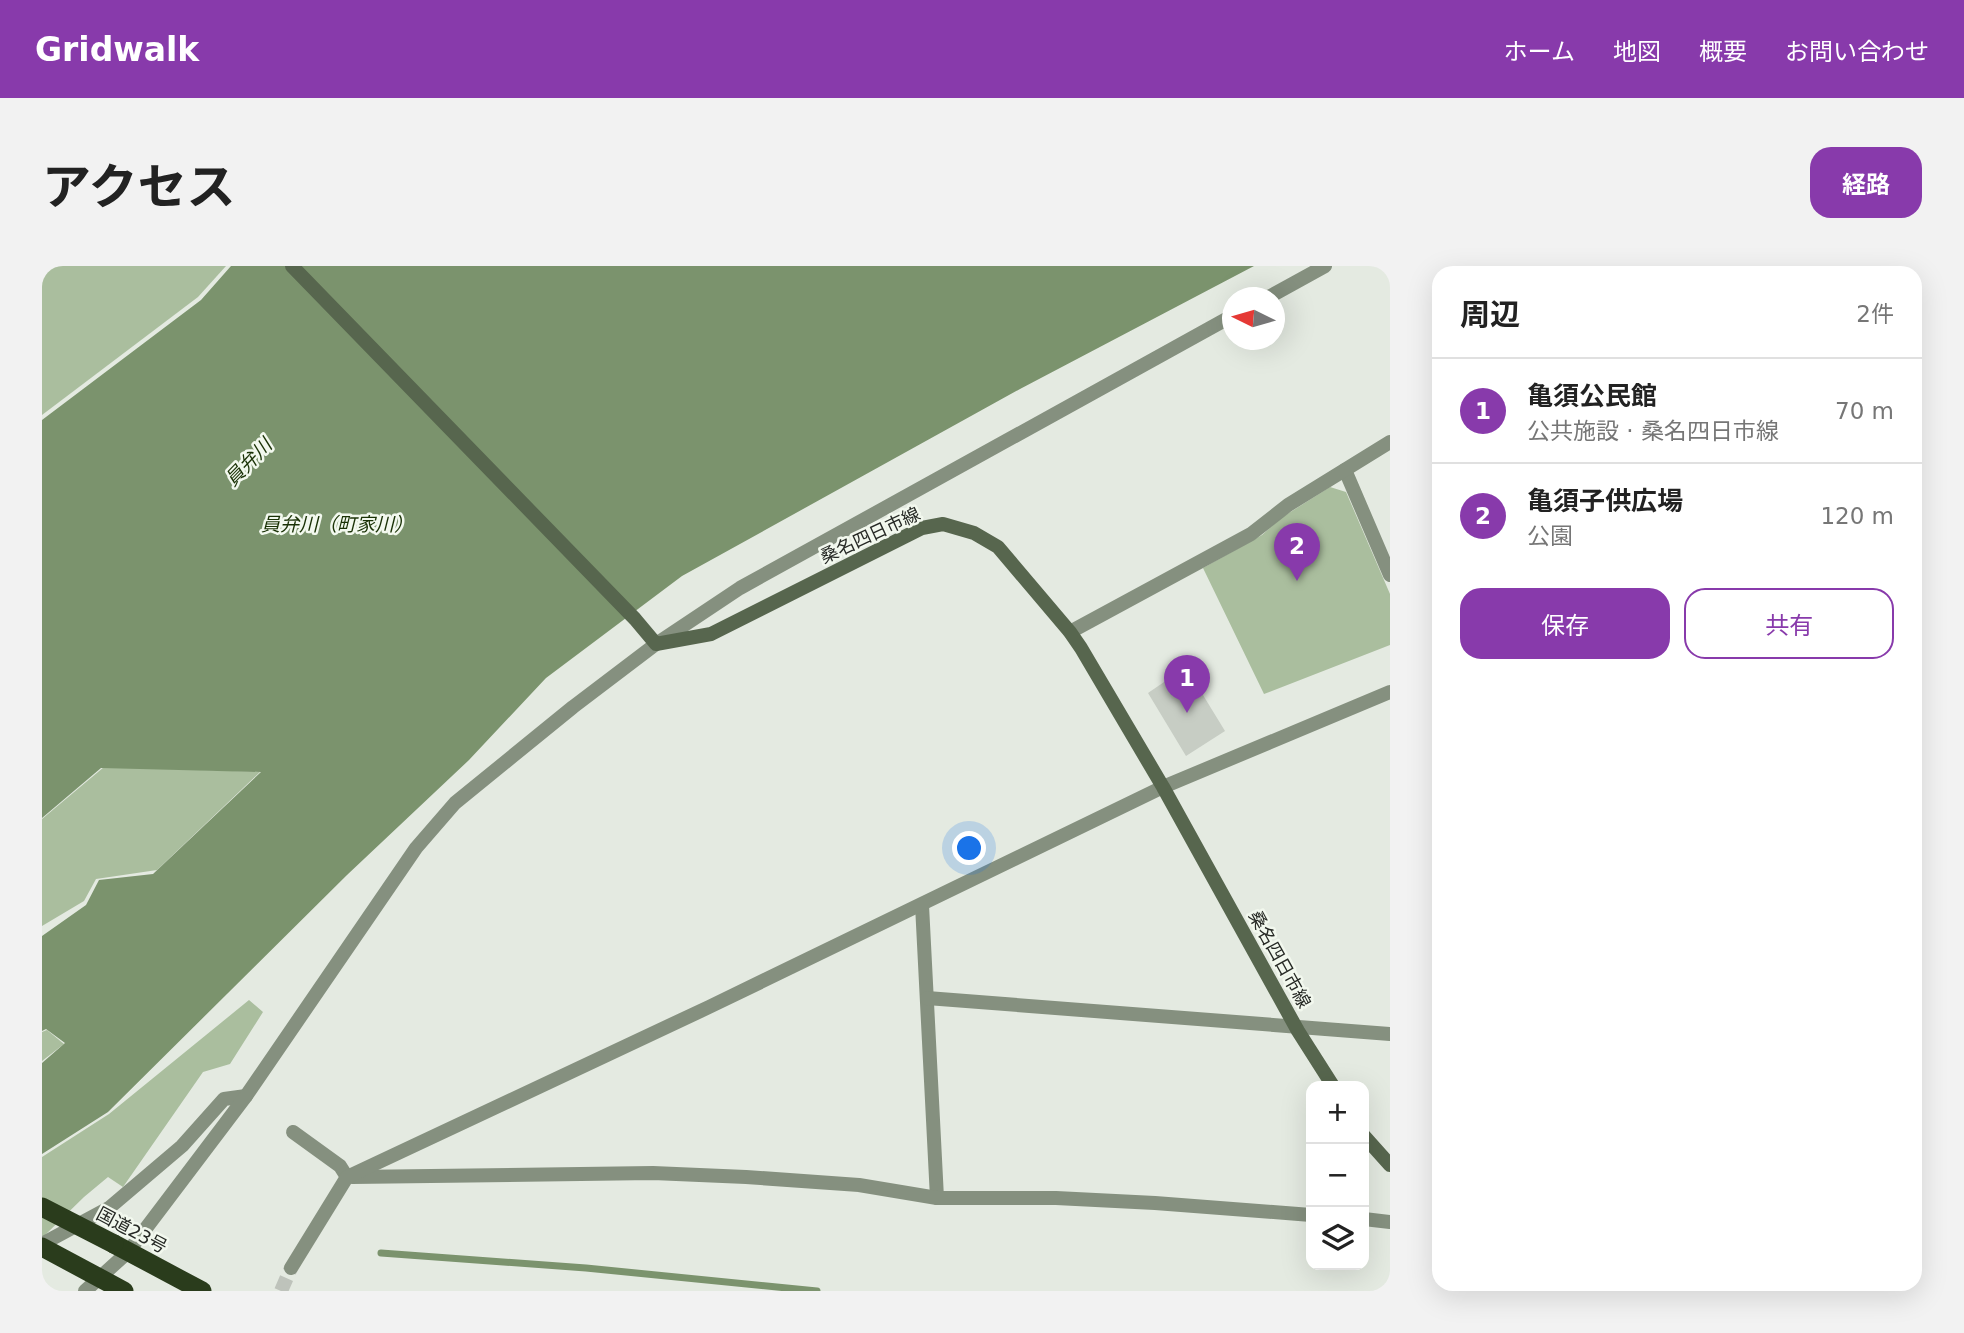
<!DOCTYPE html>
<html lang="ja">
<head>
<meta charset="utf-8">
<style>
	body { margin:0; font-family:"DejaVu Sans","Noto Sans JP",sans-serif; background:#f2f2f2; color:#222 }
	.controls { position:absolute; right:21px; bottom:21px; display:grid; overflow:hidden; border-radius:14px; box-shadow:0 7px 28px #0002 }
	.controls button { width:63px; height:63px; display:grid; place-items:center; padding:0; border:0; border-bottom:2px solid #e0e0e0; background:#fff; color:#222; font:35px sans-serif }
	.compass { position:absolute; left:1180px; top:21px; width:63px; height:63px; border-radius:50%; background:#fff; box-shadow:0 7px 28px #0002; rotate:275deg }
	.you { position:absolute; left:928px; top:583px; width:24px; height:24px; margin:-18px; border:5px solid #fff; border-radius:50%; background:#1a73e8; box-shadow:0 0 0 10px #1a73e833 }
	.badge { display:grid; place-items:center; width:46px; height:46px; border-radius:50%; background:#883aab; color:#fff; font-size:23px; font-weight:700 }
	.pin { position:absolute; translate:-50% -58px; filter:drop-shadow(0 2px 4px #0008) }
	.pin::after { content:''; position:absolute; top:37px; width:24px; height:21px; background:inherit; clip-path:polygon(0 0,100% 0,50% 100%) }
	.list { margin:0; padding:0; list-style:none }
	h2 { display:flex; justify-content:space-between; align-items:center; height:91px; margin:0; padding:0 28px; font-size:30px }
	h2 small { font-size:23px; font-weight:400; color:#767676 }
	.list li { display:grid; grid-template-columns:46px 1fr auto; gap:21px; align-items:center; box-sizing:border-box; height:105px; padding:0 28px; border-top:2px solid #e0e0e0 }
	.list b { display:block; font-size:26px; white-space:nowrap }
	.list p { margin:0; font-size:23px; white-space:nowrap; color:#767676 }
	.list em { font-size:23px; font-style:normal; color:#767676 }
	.actions { display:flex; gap:14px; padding:21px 28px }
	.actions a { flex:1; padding:16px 0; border:2px solid #883aab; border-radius:21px; text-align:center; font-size:24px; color:#883aab }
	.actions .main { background:#883aab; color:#fff }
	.icon { flex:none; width:38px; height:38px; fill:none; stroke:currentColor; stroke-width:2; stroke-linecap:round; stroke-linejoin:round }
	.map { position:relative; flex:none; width:1348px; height:1025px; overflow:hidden; border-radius:21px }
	header { display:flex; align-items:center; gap:42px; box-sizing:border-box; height:98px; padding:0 35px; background:#883aab; color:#fff }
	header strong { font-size:33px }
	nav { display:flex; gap:38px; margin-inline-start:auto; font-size:24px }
	.intro { display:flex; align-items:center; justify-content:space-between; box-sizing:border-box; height:168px; padding:0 42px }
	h1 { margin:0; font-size:49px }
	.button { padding:18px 32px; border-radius:21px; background:#883aab; color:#fff; font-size:24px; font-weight:700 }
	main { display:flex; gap:42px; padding:0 42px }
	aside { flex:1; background:#fff; border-radius:21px; box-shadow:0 7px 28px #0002 }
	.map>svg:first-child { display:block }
	.green { fill:#aabe9e }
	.water { fill:#7b936d }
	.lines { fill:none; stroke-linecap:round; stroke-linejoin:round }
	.stream { stroke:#7b936d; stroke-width:7 }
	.building { fill:#c7cdc4 }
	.minor-tunnel { stroke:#bec3bb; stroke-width:14; stroke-dasharray:14 7; stroke-linecap:butt }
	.minor { stroke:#85907f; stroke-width:14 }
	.tertiary { stroke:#85907f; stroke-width:14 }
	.secondary { stroke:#57664e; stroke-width:14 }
	.trunk { stroke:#2a3c1c; stroke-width:19 }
	.trunk-bridge { stroke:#2a3c1c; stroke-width:19 }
	.labels { text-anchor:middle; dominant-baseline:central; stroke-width:5; stroke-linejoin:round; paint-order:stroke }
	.street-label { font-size:18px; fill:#262925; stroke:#f2f8ee }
	.water-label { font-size:19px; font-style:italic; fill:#193105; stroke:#f2f8ee }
</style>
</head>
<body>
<header>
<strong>Gridwalk</strong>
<nav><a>ホーム</a><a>地図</a><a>概要</a><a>お問い合わせ</a></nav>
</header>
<div class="intro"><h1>アクセス</h1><a class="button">経路</a></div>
<main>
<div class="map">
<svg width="1348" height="1025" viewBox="0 0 1348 1025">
	<rect width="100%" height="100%" fill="#e4eae1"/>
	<g class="green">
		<path d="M0,0H184L156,31L0,149Z"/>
		<path d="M1288,221L1304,226L1348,328V379L1222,428L1161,302L1220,269L1239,252Z"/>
		<path d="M62,501L218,506L115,604L54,613L42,635L0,660V553Z"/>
		<path d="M207,734L221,746L188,798L161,806L81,921L66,911L42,931L0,972V891L67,848Z"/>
		<path d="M5,764L22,778L0,795V766Z"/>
	</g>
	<path class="water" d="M189,0H1212L978,123L640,310L504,412L427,494L305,609L66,846L0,888V797L23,777L4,763L0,765V670L44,639L57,614L111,608L219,506L59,502L0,552V154L159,34Z"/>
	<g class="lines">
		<path class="stream" d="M339,987L544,1002L775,1025"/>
	</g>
	<path class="building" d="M1125,414L1134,428L1153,416L1183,465L1144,490L1106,427Z"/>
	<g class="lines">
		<path class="minor-tunnel" d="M239,1025L249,1002"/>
		<g class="minor">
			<path d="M1303,204L1348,309"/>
			<path d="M1028,366L1209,268L1246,239L1348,176"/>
			<path d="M880,639L895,932"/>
			<path d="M885,732L1348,768"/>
			<path d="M251,866L298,900L305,911"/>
			<path d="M310,911L611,907L704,911L817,919L895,932H1014L1113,937L1269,949"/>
			<path d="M1322,953L1348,956"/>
			<path d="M0,978L67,942L140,880L182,833L204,830"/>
			<path d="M249,1002L305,911L667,741L1121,521L1348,426"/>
			<path d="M43,1025L86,986L204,830L374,582L413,537L531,441L614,378"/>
		</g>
		<g class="tertiary">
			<path d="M1225,32L1283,0"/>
			<path d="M614,378L698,322L1190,50"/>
		</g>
		<g class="secondary">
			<path d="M250,0L593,353L614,378L669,368L880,262L901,258L932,267L956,281L1028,366L1039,382L1121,521L1256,765L1291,820"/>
			<path d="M1322,870L1348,899"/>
		</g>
		<g class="trunk">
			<path d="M72,978L160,1025"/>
			<path d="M0,981L82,1025"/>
		</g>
		<path class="trunk-bridge" d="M0,941L72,978"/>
	</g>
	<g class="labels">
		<g class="street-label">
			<text transform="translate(828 269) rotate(-25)">桑名四日市線</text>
			<text transform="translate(1238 693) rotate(61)">桑名四日市線</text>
			<text transform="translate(90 964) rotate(28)">国道23号</text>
		</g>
		<g class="water-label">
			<text transform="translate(206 196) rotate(-46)">員弁川</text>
			<text x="295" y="258">員弁川（町家川）</text>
		</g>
	</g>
</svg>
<div class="controls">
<button>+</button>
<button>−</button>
<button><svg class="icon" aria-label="layers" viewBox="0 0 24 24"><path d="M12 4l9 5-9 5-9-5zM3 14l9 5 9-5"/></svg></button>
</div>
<svg class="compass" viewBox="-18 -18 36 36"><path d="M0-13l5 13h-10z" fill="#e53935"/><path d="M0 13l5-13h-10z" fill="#767676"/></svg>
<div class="you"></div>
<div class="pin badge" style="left:1145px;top:447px">1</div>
<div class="pin badge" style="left:1255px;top:315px">2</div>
</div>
<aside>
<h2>周辺<small>2件</small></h2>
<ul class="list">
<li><span class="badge">1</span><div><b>亀須公民館</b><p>公共施設 · 桑名四日市線</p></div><em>70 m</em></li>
<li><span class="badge">2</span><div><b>亀須子供広場</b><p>公園</p></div><em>120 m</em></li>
</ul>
<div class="actions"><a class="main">保存</a><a>共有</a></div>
</aside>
</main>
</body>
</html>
